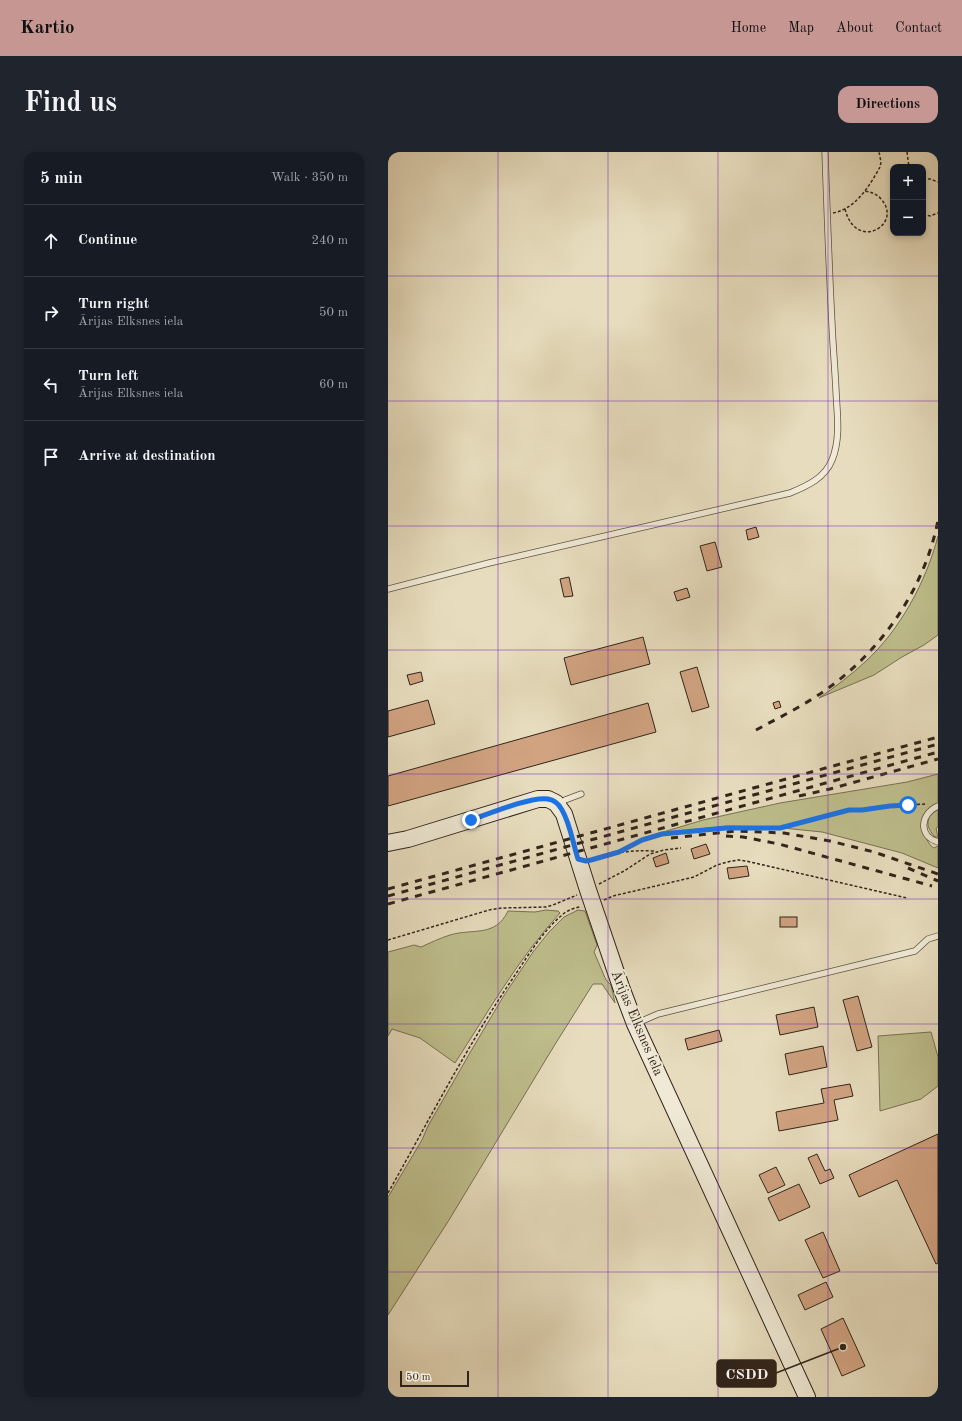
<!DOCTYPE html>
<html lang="en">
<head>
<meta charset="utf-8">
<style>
	body { margin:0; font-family:"Old Standard TT",serif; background:#20242c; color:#f1f3f6 }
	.controls { position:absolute; right:12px; top:12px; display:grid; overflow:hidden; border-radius:8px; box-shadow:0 2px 6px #0003 }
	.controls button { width:36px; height:36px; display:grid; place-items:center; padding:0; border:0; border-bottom:1px solid #363941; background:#171b24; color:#f1f3f6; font:20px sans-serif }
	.scale { position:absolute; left:12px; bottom:10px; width:69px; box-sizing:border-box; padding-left:4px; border:2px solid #31241b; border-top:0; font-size:11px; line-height:14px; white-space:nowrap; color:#31241b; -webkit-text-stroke:3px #efe9d5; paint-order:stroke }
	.stop { position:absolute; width:12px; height:12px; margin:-9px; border:3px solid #1a73e8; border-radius:50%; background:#fff }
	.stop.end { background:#1a73e8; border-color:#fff; box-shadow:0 1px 4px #0008 }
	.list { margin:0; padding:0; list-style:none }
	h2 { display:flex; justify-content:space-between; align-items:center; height:52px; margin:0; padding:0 16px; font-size:17px }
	h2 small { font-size:13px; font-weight:400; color:#9ea1a6 }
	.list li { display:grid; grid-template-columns:26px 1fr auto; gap:12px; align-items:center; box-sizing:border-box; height:72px; padding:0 16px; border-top:1px solid #363941 }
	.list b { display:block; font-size:15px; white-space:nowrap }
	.list p { margin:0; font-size:13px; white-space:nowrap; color:#9ea1a6 }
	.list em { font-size:13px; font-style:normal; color:#9ea1a6 }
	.icon { flex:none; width:22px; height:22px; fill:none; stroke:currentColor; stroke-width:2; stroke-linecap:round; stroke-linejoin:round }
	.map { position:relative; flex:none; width:550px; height:1245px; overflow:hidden; border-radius:12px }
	header { display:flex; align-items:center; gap:24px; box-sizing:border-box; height:56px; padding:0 20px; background:#c59692; color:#111 }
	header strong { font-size:19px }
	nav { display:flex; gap:22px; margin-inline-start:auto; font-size:14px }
	.intro { display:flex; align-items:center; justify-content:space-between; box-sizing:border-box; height:96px; padding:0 24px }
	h1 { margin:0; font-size:28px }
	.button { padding:10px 18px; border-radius:12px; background:#c59692; color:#111; font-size:14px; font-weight:700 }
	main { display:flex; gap:24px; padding:0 24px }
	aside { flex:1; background:#171b24; border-radius:12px; box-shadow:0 2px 6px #0003 }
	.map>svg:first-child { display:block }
	.green { fill:#bebe8c; stroke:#787154 }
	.building { fill:#d1a381; stroke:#31241b }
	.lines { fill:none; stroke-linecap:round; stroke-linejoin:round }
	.lane-casing { stroke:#5e5244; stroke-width:7 }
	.secondary-casing { stroke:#31241b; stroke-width:18 }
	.path { stroke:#31241b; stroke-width:1.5; stroke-dasharray:3 2; stroke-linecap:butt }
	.lane { stroke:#efe9d5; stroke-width:5.5 }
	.secondary { stroke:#efe9d5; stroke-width:16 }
	.rail { stroke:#31241b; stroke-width:3; stroke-dasharray:7 7; stroke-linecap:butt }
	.route { stroke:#1a73e8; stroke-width:5 }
	.grid { fill:none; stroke:#7b2cbf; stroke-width:1; stroke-opacity:0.55 }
	.labels { text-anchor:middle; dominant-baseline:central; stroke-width:4; stroke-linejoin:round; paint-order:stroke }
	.street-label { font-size:14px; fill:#31241b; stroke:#efe9d5 }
	.leader { fill:none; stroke:#31241b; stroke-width:1.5 }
	.callout-dot { fill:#31241b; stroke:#efe9d5; stroke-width:1.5 }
	.callout { fill:#31241b; stroke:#31241b; stroke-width:1.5 }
	.callout-label { font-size:15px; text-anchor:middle; font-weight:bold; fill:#fff }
</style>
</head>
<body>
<header>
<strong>Kartio</strong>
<nav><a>Home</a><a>Map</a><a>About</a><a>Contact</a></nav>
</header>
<div class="intro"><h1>Find us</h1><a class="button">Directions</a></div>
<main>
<aside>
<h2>5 min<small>Walk · 350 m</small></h2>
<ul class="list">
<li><svg class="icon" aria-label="ahead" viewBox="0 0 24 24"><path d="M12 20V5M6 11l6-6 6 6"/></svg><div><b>Continue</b></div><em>240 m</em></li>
<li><svg class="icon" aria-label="right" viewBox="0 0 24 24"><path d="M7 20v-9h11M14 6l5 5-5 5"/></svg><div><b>Turn right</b><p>Ārijas Elksnes iela</p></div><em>50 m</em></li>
<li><svg class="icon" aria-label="left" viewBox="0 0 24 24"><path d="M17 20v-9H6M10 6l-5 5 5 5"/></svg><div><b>Turn left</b><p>Ārijas Elksnes iela</p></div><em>60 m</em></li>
<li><svg class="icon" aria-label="arrive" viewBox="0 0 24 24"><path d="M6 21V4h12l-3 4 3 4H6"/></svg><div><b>Arrive at destination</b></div></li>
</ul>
</aside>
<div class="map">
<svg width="550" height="1245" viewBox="0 0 550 1245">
	<rect width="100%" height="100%" fill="#e7ddbe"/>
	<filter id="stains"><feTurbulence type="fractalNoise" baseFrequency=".005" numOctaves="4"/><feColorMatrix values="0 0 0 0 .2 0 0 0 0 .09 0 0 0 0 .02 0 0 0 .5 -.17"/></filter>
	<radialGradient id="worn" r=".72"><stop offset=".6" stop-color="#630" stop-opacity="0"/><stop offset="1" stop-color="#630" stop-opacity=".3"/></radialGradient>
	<g class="green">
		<path d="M550,384V483L536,493L514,505L486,523L431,546C447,535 463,523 477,510C512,478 538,430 550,384Z"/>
		<path d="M550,622V652C534,657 530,673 538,686C541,691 541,693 546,696L550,694V716L514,701L434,680L385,675L340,674L272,681L315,668L392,651L519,630Z"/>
		<path d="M550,657V675L548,676L550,685H547C540,677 538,673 542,663Z"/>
		<path d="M158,758L170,759L172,761C130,807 100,860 67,911L32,886L4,877L0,884V800L26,793L33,795C42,791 52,786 62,783C85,776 107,786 120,759L147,760Z"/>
		<path d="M190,758L197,759L209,793L206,800L218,828L223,833L227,851L214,832H205L166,894L61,1068L0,1163V1045L34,988L40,974L83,899L115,845L145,800L161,780L176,765Z"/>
		<path d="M543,880L550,905V934L533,947L492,959L490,884Z"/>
	</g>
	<g class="building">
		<path d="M368,375L371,385L360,388L358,378Z"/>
		<path d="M327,390L334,415L319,419L312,394Z"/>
		<path d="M181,425L185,444L176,445L172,427Z"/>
		<path d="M299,436L302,445L289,449L286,440Z"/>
		<path d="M255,485L262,512L183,533L176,506Z"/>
		<path d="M309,515L321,555L304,560L292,520Z"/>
		<path d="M33,520L35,529L22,533L19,523Z"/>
		<path d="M40,548L47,572L0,585V559Z"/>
		<path d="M391,549L393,555L387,557L385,551Z"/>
		<path d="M260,551L268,580L0,654V624Z"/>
		<path d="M318,692L322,702L306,707L303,697Z"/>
		<path d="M278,701L281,711L268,715L265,706Z"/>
		<path d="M359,714L361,724L341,727L339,716Z"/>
		<rect x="392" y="765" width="17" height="10"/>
		<path d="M470,844L484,895L469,899L455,848Z"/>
		<path d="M426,855L430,875L392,883L388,863Z"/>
		<path d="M331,878L334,889L300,898L297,887Z"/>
		<path d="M435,894L439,915L401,923L397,902Z"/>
		<path d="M462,932L465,944L446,948L450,968L391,979L388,960L436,951L433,937Z"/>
		<path d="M550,982V1111L548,1112L509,1028L471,1045L461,1023Z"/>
		<path d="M429,1002L437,1019L442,1017L446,1026L432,1032L420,1006Z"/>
		<path d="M388,1015L397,1033L380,1041L371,1023Z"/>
		<path d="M411,1032L422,1055L391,1069L380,1046Z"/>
		<path d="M435,1080L452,1119L435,1126L417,1088Z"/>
		<path d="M438,1130L445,1145L417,1158L410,1143Z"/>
		<path d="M455,1166L477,1214L454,1224L433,1177Z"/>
	</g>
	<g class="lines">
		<defs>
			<g id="lane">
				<path d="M0,437L101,411L402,341C419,334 437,326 444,308C453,286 449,262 448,239C447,217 445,195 444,173C441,115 439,58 437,0"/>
				<path d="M171,653L177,648L193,642"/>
				<path d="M550,654C532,662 530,684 550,690"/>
				<path d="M247,872L270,862L527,799L540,787L550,784"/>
			</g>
			<path id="secondary" d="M0,691L20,687L150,647H160L168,651L176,662L200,738L233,835L247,872L419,1245"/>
		</defs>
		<use href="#lane" class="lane-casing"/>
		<use href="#secondary" class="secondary-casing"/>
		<g class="path">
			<path d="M519,0L521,15"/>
			<path d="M535,27H542L550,30"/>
			<path d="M457,57C468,101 516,72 493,47C489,42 483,40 476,39"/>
			<path d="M445,61C468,57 482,33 492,15L493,10L491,0"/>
			<path d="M535,62L542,64L550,61"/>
			<path d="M231,700L254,687L274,682L338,676H392L461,658H474L501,654L538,652"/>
			<path d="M204,708C227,700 242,698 266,699"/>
			<path d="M211,732L236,719L262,702L276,698L293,696"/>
			<path d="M216,748L225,744L306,725L329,713L339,710L350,708L358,709L519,746"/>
			<path d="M0,788L101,758L114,756L158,755L165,753L189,743"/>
			<path d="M0,1041C40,970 78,896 123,829C138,807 153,781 173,764C178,759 185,756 192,755"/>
		</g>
		<use href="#lane" class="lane"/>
		<use href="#secondary" class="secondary"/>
		<g class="rail">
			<path d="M368,578C392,565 417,553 439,537C494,498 537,436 550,368"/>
			<path d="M411,644L442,637L550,607"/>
			<path d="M338,684L355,685L391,692L544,734"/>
			<path d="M283,686L349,679L396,681L442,689L486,700L550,722"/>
			<path d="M520,716L550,729"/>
			<path d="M0,737L550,585"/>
			<path d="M0,744L550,592"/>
			<path d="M0,752L550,600"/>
		</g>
	</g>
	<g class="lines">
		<path class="route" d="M83,668C100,662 144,644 160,647C166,648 171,652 174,658C182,671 185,692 190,707L198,709L203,708L231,700L254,688L274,682L338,676H392L461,658H474L502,654L520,653"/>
	</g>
	<path class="grid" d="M110,0V1245M220,0V1245M330,0V1245M440,0V1245M0,124H550M0,249H550M0,374H550M0,498H550M0,622H550M0,747H550M0,872H550M0,996H550M0,1120H550"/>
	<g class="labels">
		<g class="street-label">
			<text transform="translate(249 871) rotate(67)">Ārijas Elksnes iela</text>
		</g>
	</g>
	<path class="leader" d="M455 1195L388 1221"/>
	<circle class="callout-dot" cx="455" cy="1195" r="4"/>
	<rect class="callout" x="329" y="1208" width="59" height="27" rx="4"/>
	<g class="callout-label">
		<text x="359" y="1227">CSDD</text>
	</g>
	<rect width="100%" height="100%" filter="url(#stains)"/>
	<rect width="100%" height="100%" fill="url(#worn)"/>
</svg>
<div class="controls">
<button>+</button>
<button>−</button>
</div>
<div class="scale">50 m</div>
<div class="stop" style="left:520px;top:653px"></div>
<div class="stop end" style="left:83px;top:668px"></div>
</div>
</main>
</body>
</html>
